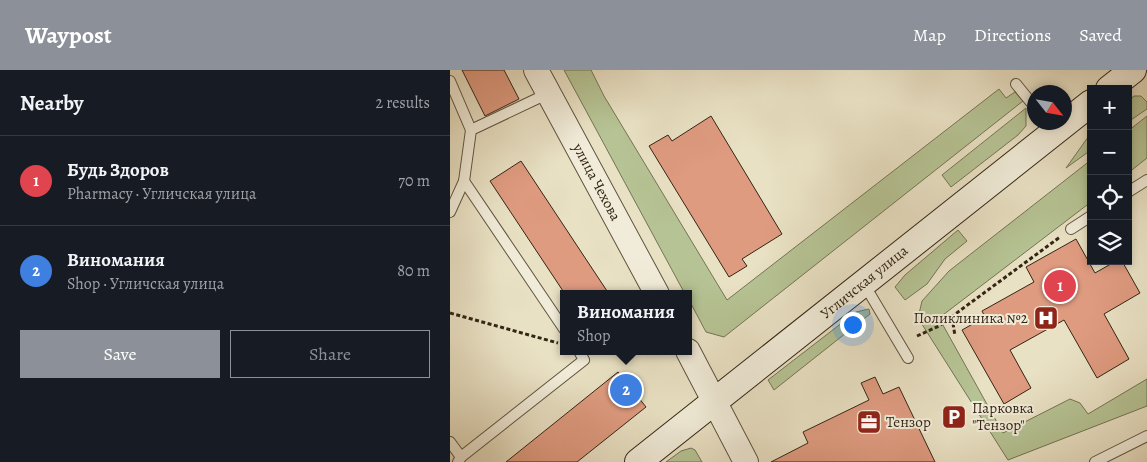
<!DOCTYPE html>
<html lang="en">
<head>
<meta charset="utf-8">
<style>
	body { margin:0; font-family:Alegreya,serif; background:#20242c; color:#f1f3f6 }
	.controls { position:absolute; right:15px; top:15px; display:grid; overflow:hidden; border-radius:0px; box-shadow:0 2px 8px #0003 }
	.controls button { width:45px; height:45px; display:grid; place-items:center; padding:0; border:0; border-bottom:1px solid #363941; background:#171b24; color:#f1f3f6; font:25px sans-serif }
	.compass { position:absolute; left:577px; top:15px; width:45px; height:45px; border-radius:50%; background:#171b24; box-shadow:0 2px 8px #0003; rotate:121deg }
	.you { position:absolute; left:402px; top:254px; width:18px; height:18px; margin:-12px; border:4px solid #fff; border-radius:50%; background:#1a73e8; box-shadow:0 0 0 8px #1a73e833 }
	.badge { display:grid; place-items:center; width:32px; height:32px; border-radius:50%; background:#8c9099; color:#fff; font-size:16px; font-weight:700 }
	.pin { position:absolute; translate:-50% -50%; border:2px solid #fff; box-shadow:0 1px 5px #0006 }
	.popup { position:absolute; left:110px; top:220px; width:132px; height:65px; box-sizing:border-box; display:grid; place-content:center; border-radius:0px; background:#171b24; filter:drop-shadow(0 1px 4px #0005); font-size:16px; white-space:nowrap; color:#9ea1a6 }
	.popup b { font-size:19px; color:#f1f3f6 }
	.popup::after { content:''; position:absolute; left:50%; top:100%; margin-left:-10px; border:10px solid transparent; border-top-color:#171b24 }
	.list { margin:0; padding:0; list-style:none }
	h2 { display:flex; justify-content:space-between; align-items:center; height:65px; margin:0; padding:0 20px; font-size:21px }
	h2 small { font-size:16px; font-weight:400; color:#9ea1a6 }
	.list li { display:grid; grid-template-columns:32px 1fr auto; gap:15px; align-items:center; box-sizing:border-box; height:90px; padding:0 20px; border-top:1px solid #363941 }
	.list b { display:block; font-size:19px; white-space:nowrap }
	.list p { margin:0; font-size:16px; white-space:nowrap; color:#9ea1a6 }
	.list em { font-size:16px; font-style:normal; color:#9ea1a6 }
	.actions { display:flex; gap:10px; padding:15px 20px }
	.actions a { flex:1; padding:11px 0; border:1px solid #8c9099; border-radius:0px; text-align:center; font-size:18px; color:#8c9099 }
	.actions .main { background:#8c9099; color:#fff }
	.icon { flex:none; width:28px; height:28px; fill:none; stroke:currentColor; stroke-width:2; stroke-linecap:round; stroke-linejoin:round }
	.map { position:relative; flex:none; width:697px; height:392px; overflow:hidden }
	header { display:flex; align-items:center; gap:30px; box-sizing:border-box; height:70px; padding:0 25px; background:#8c9099; color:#fff }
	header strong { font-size:24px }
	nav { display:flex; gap:28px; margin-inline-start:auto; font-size:18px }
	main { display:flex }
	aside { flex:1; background:#171b24 }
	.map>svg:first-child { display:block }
	.green { fill:#b6c394; stroke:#747454 }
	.building { fill:#df9b80; stroke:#332514 }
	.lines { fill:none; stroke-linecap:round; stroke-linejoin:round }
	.service-casing { stroke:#605440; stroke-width:12 }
	.tertiary-casing { stroke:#605440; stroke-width:26 }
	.secondary-casing { stroke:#332514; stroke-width:28 }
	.path { stroke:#332514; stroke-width:3; stroke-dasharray:4 2.5; stroke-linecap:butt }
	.service { stroke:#f1ecd9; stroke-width:10 }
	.tertiary { stroke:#f1ecd9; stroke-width:24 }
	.secondary { stroke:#f1ecd9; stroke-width:26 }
	.labels { text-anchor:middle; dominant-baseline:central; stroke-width:4; stroke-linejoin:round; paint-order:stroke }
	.street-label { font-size:15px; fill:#332514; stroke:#f1ecd9 }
	.poi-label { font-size:15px; fill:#332514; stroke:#f1ecd9; text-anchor:start }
</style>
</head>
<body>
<header>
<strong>Waypost</strong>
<nav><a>Map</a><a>Directions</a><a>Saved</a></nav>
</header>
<main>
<aside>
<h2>Nearby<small>2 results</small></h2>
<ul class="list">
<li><span class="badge" style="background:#e0444e">1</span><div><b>Будь Здоров</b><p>Pharmacy · Угличская улица</p></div><em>70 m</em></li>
<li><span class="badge" style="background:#3f7fe0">2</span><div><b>Виномания</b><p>Shop · Угличская улица</p></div><em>80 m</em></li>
</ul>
<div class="actions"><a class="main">Save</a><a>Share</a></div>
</aside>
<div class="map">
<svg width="697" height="392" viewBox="0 0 697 392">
	<rect width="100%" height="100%" fill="#e9e1c4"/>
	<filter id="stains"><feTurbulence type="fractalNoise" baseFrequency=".004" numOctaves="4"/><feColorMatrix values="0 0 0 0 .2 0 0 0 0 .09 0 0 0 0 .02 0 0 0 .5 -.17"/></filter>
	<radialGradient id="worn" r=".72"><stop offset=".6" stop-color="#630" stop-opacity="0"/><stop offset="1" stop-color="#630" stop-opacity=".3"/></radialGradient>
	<g class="green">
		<path d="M114,0H141L154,26L277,230L549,19L556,28L565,22L573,31L274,267L256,262L239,230L238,224H235Z"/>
		<path d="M684,26H691L697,32V39L678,52V31Z"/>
		<path d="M576,38V56L568,65L501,117L492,105Z"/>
		<path d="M697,46V88L678,103V61Z"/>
		<path d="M641,63V80L616,98Z"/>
		<path d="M641,90V132L489,248L553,363L620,329L630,333L638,344L697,309V336L558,390L468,248L472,231L499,201Z"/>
		<path d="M508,160L517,171L495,189L477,214L455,230L445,217L455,205Z"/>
		<path d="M419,239L420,244L324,320L318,310L406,242Z"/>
		<path d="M241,378L245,380L252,392H216L231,381Z"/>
	</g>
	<g class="building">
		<path d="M12,0H54L69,29L35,46Z"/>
		<path d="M261,46L332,164L292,189L297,196L279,207L199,76L218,65L222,71Z"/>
		<path d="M71,91L159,224H115L40,111Z"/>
		<path d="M626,169L645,203L666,191H672L690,223L654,244L679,289L647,308L614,250L560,280L581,318L554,334L512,260L535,247L532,241L584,212L576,197Z"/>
		<path d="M168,302L196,337L127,392H56Z"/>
		<path d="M425,307L433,324L449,317L485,392H321L358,373L353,362L419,330L411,313Z"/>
	</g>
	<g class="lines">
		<defs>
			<g id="service">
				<path d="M0,11L21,60"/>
				<path d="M566,14L584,36"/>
				<path d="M14,111L114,259"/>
				<path d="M678,122L697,110"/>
				<path d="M0,142L14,111L21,60L99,23"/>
				<path d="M621,159L641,146"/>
				<path d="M414,214L458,288"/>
				<path d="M0,372L11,387L8,392"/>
				<path d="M11,387L134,290L129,281"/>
				<path d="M645,392L697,366"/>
			</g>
			<g id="tertiary">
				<path d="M86,0L207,224"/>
				<path d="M238,281L296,392"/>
			</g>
			<g id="secondary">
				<path d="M659,19L683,0"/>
				<path d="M188,392L641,33"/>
			</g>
		</defs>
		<use href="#service" class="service-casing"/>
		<use href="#tertiary" class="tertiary-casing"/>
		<use href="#secondary" class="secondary-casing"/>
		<g class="path">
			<path d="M0,243L108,273"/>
			<path d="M502,247L505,266"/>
			<path d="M467,266L489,256L610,167"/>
		</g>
		<use href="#service" class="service"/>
		<use href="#tertiary" class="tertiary"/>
		<use href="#secondary" class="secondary"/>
	</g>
	<defs>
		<symbol id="hospital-square" viewBox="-11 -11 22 22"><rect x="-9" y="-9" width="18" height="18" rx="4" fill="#8f2418" stroke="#f1ecd9"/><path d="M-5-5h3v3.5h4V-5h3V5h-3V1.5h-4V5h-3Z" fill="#fff"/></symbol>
		<symbol id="parking-square" viewBox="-11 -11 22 22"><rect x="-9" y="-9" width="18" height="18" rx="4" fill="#8f2418" stroke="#f1ecd9"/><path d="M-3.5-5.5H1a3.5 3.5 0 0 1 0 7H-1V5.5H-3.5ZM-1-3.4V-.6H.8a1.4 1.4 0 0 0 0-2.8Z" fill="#fff"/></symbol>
		<symbol id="office-square" viewBox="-11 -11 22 22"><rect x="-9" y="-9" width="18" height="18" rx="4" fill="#8f2418" stroke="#f1ecd9"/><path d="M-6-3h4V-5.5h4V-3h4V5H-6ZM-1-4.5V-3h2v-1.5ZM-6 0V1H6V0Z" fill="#fff"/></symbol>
	</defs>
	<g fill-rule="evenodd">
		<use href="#hospital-square" x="582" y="234" width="28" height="28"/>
		<use href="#parking-square" x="490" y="333" width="28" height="28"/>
		<use href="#office-square" x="405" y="338" width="28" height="28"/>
	</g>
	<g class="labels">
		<g class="street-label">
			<text transform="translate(147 112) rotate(62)">улица Чехова</text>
			<text transform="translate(414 212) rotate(-39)">Угличская улица</text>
		</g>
		<g class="poi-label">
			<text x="578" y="248" text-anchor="end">Поликлиника №2</text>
			<text x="522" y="338">Парковка<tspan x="522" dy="17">"Тензор"</tspan></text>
			<text x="436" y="352">Тензор</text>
		</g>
	</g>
	<rect width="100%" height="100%" filter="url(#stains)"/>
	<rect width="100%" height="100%" fill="url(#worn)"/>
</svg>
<div class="controls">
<button>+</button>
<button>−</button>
<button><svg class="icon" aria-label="locate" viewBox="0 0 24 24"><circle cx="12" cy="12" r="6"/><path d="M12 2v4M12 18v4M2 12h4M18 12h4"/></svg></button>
<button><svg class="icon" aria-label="layers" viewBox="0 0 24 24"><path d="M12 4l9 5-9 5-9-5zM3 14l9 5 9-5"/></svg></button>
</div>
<svg class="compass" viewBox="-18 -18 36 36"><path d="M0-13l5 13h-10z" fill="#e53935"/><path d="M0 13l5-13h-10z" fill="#9ea1a6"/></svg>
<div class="you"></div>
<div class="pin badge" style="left:610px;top:216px;background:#e0444e">1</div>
<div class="pin badge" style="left:176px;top:320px;background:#3f7fe0">2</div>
<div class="popup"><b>Виномания</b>Shop</div>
</div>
</main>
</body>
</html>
